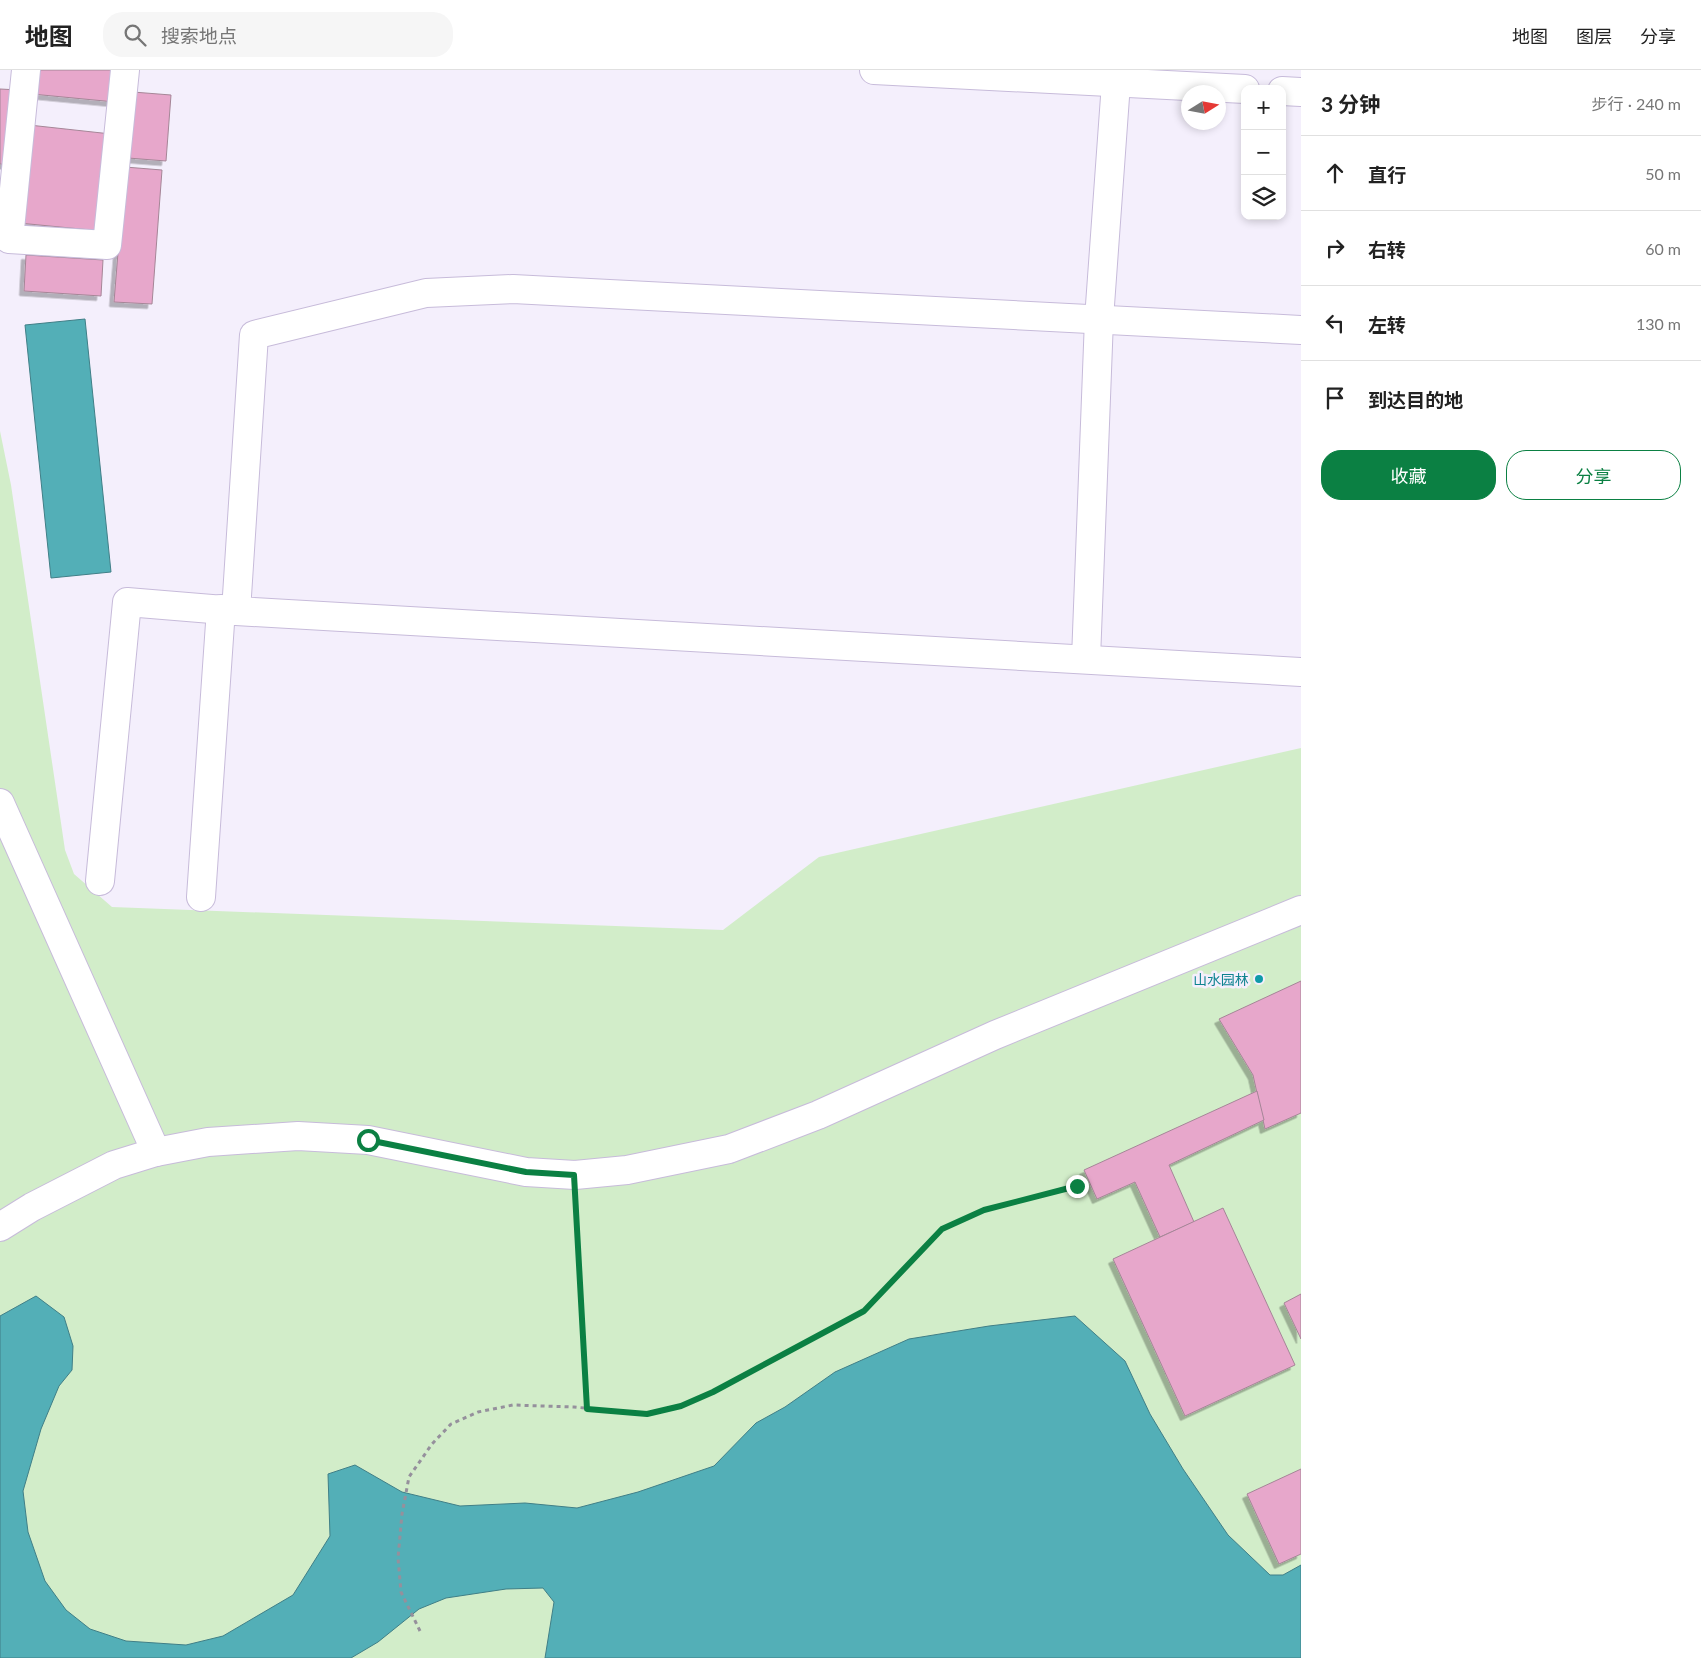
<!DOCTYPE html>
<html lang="zh">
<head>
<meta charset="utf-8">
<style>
	body { margin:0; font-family:Lato,"Noto Sans SC",sans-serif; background:#f6f6f6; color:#222 }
	.controls { position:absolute; right:15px; top:15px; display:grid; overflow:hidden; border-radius:10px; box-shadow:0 2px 8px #0003 }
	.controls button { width:45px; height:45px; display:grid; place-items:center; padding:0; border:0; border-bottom:1px solid #e0e0e0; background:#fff; color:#222; font:25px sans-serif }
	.compass { position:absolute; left:1181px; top:15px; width:45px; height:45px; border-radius:50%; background:#fff; box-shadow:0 2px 8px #0003; rotate:79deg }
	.stop { position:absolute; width:15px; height:15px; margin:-11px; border:4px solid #0b8043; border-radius:50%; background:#fff }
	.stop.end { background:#0b8043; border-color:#fff; box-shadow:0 1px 5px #0008 }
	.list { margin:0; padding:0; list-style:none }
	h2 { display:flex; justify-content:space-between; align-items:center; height:65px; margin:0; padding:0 20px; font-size:21px }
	h2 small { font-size:16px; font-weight:400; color:#767676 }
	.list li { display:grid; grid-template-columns:32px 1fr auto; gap:15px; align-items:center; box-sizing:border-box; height:75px; padding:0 20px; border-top:1px solid #e0e0e0 }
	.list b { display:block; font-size:19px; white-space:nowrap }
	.list em { font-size:16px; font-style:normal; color:#767676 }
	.actions { display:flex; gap:10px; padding:15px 20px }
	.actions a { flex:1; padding:11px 0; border:1px solid #0b8043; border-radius:20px; text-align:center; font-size:18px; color:#0b8043 }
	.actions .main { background:#0b8043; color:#fff }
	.icon { flex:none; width:28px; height:28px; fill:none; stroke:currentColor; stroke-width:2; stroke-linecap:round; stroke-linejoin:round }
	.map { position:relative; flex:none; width:1301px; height:1588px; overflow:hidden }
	header { display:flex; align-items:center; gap:30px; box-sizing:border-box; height:70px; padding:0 25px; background:#fff; border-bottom:1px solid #e0e0e0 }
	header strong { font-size:24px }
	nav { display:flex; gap:28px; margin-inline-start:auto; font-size:18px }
	.search { width:350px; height:45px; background:#f6f6f6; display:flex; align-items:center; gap:12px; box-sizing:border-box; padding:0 18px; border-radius:20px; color:#767676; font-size:19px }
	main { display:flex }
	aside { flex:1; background:#fff }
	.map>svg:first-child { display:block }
	.green { fill:#d2edc9 }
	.water { fill:#53afb7; stroke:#407f87 }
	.building { fill:#e7a7cb; stroke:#a58697; filter:url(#shadow) }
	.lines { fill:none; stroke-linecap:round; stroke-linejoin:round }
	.minor-casing { stroke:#c7bbda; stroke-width:30 }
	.path { stroke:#95909c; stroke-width:3; stroke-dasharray:4 4; stroke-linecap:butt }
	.minor { stroke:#fff; stroke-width:28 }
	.route { stroke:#0b8043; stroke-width:6 }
	.culture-dot { fill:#0f9aa8; stroke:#f4effc; stroke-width:2 }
	.labels { text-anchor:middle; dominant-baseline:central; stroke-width:5; stroke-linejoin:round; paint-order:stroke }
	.culture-label { font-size:14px; fill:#0d838f; stroke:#f4effc; text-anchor:end }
</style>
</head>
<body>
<header>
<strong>地图</strong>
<div class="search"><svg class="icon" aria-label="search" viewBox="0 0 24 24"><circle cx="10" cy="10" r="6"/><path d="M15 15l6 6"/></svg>搜索地点</div>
<nav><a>地图</a><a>图层</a><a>分享</a></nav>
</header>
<main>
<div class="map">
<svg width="1301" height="1588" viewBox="0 0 1301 1588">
	<defs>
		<filter id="shadow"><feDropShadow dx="-4.5" dy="4.5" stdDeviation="0" flood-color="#0004"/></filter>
	</defs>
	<rect width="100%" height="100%" fill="#f4effc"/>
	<path class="green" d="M0,361L11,415L65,780L74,804L112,837L723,860L819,787L1301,678V1588H0Z"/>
	<g class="water">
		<path d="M85,249L111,502L51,508L25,255Z"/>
		<path d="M36,1226L64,1247L73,1276L72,1300L59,1316L41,1359L23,1421L28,1462L45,1511L66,1540L90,1559L126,1571L186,1575L223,1566L293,1525L330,1466L328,1404L355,1395L402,1422L460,1436L525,1433L577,1438L638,1422L714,1396L756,1353L785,1337L835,1302L909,1269L989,1256L1075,1246L1125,1291L1150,1344L1183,1399L1228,1465L1270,1505H1283L1301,1495V1588H545L554,1532L543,1518L506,1519L446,1528L419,1539L378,1572L351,1588H0V1246Z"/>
	</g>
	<g class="building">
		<path d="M34,0H118L115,32L32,24Z"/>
		<path d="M0,19L19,20L13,95L0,94Z"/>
		<path d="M133,22L171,25L166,91L128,88Z"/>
		<path d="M29,55L111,64L101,161L19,153Z"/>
		<path d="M125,97L162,100L152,234L114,232Z"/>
		<path d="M26,185L103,190L101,226L24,221Z"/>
		<path d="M1301,911V1043L1265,1059L1253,1005L1219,949Z"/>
		<path d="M1257,1021L1264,1050L1169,1095L1194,1152L1160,1167L1135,1112L1097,1129L1084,1100Z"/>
		<path d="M1223,1138L1295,1295L1185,1346L1113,1189Z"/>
		<path d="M1301,1224V1269L1284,1233Z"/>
		<path d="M1301,1399V1484L1279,1494L1247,1424Z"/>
	</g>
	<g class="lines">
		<defs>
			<g id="minor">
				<path d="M26,0L9,169L107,175L125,0"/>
				<path d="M874,0L1245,19"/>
				<path d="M1282,21L1301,22"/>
				<path d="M1301,260L513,219L426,223L254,265L236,541L1301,602"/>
				<path d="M1086,589L1099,249L1116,13"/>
				<path d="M0,733L156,1082"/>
				<path d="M100,811L127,532L236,541"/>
				<path d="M201,827L221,539"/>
				<path d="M0,1157L32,1137L114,1095L156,1082L208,1072L298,1066L368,1070L526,1102L575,1105L627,1100L729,1079L818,1045L995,965L1301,840"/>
			</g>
		</defs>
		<use href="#minor" class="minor-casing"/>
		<g class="path">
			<path d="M576,1132L587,1339"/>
			<path d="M420,1561L401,1522L398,1488L402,1444L409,1407L432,1374L451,1354L478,1342L513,1335L574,1337L647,1344L681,1336L713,1322L864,1241L943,1159L984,1140L1077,1115"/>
		</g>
		<use href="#minor" class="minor"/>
	</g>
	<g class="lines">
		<path class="route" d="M368,1070L526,1102L574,1105L587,1339L647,1344L681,1336L713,1322L864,1241L942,1159L984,1140L1077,1116"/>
	</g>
	<circle class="culture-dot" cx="1259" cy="909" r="5"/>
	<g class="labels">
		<g class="culture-label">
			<text x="1249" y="909">山水园林</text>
		</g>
	</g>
</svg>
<div class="controls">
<button>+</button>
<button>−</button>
<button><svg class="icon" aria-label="layers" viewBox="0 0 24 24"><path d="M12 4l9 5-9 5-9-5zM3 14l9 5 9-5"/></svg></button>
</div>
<svg class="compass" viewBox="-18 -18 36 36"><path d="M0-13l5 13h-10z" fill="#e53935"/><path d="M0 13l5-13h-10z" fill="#767676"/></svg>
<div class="stop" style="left:368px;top:1070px"></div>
<div class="stop end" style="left:1077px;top:1116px"></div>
</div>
<aside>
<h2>3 分钟<small>步行 · 240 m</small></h2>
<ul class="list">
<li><svg class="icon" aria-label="ahead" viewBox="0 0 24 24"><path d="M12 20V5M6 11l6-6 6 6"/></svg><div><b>直行</b></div><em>50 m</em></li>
<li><svg class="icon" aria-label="right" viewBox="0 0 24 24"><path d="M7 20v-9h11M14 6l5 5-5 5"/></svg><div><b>右转</b></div><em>60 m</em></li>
<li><svg class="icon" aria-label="left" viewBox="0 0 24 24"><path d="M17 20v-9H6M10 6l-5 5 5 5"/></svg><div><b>左转</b></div><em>130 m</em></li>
<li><svg class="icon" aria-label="arrive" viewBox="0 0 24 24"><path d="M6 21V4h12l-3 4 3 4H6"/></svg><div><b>到达目的地</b></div></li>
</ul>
<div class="actions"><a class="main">收藏</a><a>分享</a></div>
</aside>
</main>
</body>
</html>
